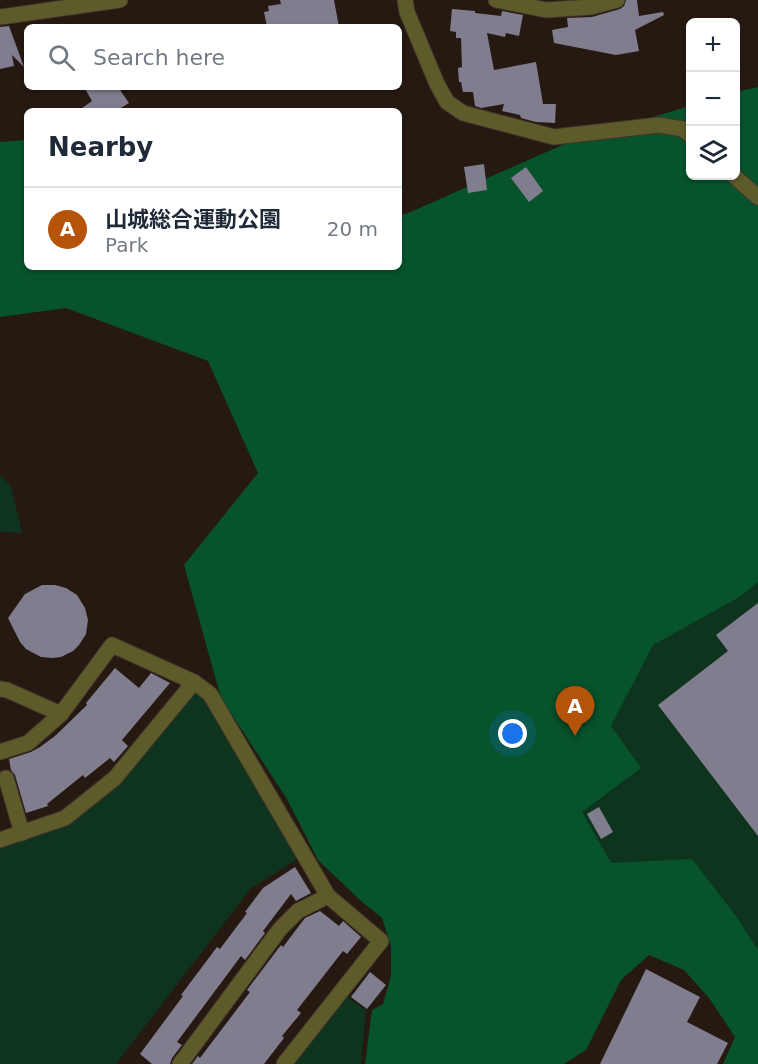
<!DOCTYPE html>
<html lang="en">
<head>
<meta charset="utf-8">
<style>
	body { margin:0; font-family:"DejaVu Sans","Noto Sans JP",sans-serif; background:#f2f2f3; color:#1f2937 }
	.controls { position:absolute; right:18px; top:18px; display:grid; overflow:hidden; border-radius:9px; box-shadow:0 2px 4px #0004 }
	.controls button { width:54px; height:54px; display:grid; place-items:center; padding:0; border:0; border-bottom:2px solid #e0e1e3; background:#fff; color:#1f2937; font:30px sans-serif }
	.you { position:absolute; left:513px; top:734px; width:21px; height:21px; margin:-15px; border:4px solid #fff; border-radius:50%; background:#1a73e8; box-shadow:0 0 0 9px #1a73e833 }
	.badge { display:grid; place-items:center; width:39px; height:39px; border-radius:50%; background:#b45309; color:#fff; font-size:20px; font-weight:700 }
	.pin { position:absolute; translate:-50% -50px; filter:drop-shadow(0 2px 3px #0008) }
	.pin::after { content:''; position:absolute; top:32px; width:21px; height:18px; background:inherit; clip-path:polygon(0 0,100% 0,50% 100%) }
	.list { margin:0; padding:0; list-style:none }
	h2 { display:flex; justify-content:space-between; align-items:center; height:78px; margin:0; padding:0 24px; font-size:26px }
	h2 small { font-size:20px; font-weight:400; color:#747a83 }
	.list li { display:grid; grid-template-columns:39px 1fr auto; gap:18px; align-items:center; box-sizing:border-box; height:84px; padding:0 24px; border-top:2px solid #e0e1e3 }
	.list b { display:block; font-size:22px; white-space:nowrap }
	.list p { margin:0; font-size:20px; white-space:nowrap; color:#747a83 }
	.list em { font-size:20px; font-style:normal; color:#747a83 }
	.icon { flex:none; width:33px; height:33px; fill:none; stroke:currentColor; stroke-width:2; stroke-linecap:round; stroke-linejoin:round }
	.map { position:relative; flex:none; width:758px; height:1064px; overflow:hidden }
	.search { position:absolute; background:#fff; box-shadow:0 2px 4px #0004; left:24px; top:24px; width:378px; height:66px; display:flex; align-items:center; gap:15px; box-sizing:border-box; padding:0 21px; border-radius:9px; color:#747a83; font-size:22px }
	.panel { position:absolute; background:#fff; box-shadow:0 2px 4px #0004; left:24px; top:108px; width:378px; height:162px; border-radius:9px }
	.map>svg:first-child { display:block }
	.green { fill:#0e341d }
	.forest { fill:#06532c }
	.building { fill:#807d8e }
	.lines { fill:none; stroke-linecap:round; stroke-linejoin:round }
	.minor-casing { stroke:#41342d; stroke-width:17 }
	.minor { stroke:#5d5b2a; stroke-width:15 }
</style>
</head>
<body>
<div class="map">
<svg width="758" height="1064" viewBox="0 0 758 1064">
	<rect width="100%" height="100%" fill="#261911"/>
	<g class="green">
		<path d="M0,475L11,486L22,533L0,532Z"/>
		<path d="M758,525V950L736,916L570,943L413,620Z"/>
		<path d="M194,682L221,698L304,855L251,888L116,1064H0V840L65,818L115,778Z"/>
		<path d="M347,997L366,1010L361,1064H293Z"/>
	</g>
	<path class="forest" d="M758,87V582L741,596L653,645L611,726L641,768L582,812L611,863L692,859L736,916L758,950V1064H723L735,1037L709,998L684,970L649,955L621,980L586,1050L564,1064H365L372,1010L383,1004L391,976V946L382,918L361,901L318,860L287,799L221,698L184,565L258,473L208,361L66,308L0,317V142L27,140V267H399V214H406L569,142L690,106V176H736V92Z"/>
	<g class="building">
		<path d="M280,0H334L339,27H267L264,12L269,11L268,6L281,4Z"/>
		<path d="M626,0H637L639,16L663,12L664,15L635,30L639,51L616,55L554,43L552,30L568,27L567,18L592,17L620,9L624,6Z"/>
		<path d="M452,9L475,11V13L501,16L502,11L523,15L519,36L506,33L505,37L487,33L494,70L536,62L543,104H556L555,123L536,122L521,118L520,115L502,111L504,104L481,108L475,106L473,92H463L461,82H459L458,68L462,67L461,38H456V32L450,31Z"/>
		<path d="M9,26L24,67L12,55L14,66L0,69V27Z"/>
		<path d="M84,87H118L129,103L116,111H78L92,101Z"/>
		<path d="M484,164L487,190L468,193L464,167Z"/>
		<path d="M526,167L543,191L529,202L511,178Z"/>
		<path d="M42,585H55L66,588L77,595L85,608L88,620L86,634L79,645L73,651L61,657L53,658L41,657L26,649L20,642L8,618L25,594Z"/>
		<path d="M758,603V836L658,705L728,651L716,635Z"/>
		<path d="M115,668L139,688L151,673L170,683L122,740L128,746L114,762L110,758L85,778L83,775L47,804L48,806L26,813L15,775L11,770L9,759L31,752L40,747L55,736L87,705L86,703Z"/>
		<path d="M599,807L613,832L601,839L587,814Z"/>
		<path d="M295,867L311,893L296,901L291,894L263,931L265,933L245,960L241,956L177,1042L182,1045L172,1058L170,1064H152L140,1054L183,996L181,995L217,947L220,949L247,913L245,912L263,888Z"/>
		<path d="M320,911L339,926L343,921L361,937L347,954L343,951L297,1010L301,1013L282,1036L284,1038L264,1064H192L198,1056L200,1058L250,992L247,990L281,945L283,947L305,918Z"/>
		<path d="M646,969L700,997L687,1022L728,1043L717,1064H600Z"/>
		<path d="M370,972L386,985L367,1009L351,997Z"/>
	</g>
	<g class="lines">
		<defs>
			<g id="minor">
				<path d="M405,0L407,12L437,84L447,102L463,113L554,137L659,125L683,129L690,135"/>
				<path d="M496,0L546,10L591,7L617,0"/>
				<path d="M0,17L120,0"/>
				<path d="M734,176L758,197"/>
				<path d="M0,689L7,690L61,714"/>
				<path d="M0,752L28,743L61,714L112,645L194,682L210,694L328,896L381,941L284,1064"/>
				<path d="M6,778L22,833"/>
				<path d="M0,840L65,818L115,778L194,682"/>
				<path d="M180,1064L280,929L298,911L328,896"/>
			</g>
		</defs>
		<use href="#minor" class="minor-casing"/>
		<use href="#minor" class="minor"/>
	</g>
</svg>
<div class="controls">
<button>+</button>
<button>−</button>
<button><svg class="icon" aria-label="layers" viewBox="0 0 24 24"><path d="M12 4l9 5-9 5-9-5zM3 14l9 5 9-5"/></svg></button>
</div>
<div class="you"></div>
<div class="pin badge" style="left:575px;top:736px">A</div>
<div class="search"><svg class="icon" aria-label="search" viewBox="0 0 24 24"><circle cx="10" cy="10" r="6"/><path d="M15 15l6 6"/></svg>Search here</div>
<section class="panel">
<h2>Nearby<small></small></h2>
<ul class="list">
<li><span class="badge">A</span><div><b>山城総合運動公園</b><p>Park</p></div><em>20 m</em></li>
</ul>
</section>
</div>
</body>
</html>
